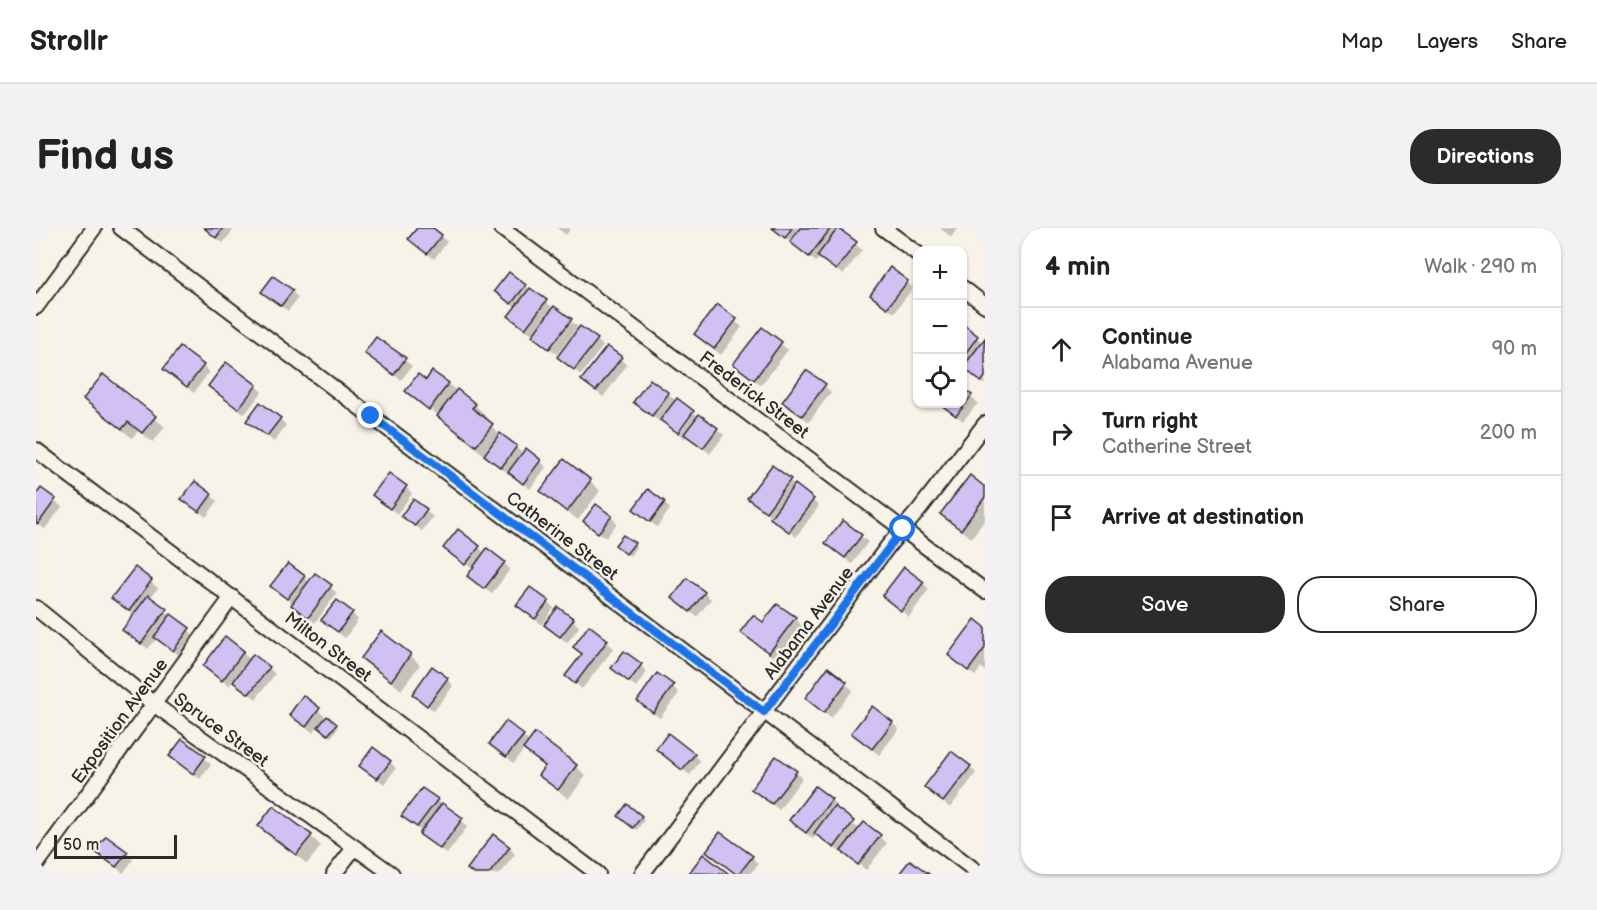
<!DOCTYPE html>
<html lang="en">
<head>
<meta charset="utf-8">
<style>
	body { margin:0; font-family:"Balsamiq Sans",sans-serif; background:#f2f2f2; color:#222 }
	.controls { position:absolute; right:18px; top:18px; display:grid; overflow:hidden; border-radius:12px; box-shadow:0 2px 4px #0004 }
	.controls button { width:54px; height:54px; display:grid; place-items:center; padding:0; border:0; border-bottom:2px solid #e0e0e0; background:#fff; color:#222; font:30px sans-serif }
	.scale { position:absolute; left:18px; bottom:15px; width:123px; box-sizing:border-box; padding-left:6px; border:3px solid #2b2b2b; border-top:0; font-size:16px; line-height:21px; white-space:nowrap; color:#2b2b2b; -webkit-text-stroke:4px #f7f3e8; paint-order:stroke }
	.stop { position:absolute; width:18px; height:18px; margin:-14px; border:4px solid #1a73e8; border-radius:50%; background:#fff }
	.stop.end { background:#1a73e8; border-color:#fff; box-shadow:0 2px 6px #0008 }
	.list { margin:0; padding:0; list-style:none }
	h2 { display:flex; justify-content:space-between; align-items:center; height:78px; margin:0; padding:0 24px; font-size:26px }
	h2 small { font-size:20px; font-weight:400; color:#767676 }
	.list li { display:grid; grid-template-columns:39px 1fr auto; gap:18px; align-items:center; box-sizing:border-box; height:84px; padding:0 24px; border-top:2px solid #e0e0e0 }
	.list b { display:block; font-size:22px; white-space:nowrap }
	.list p { margin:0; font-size:20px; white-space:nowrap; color:#767676 }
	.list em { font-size:20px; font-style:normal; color:#767676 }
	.actions { display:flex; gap:12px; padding:18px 24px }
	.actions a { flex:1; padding:14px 0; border:2px solid #2b2b2b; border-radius:24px; text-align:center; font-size:21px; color:#2b2b2b }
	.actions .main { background:#2b2b2b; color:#fff }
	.icon { flex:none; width:33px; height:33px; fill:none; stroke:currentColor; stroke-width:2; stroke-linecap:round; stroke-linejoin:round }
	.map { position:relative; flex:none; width:949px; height:646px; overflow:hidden; border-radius:24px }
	header { display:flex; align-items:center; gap:36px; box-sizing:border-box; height:84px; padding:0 30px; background:#fff; border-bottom:2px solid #e0e0e0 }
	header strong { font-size:28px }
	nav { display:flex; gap:33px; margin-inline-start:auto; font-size:21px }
	.intro { display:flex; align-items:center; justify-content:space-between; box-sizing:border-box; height:144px; padding:0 36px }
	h1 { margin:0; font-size:42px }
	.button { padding:15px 27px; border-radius:24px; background:#2b2b2b; color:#fff; font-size:21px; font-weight:700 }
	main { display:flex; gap:36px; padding:0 36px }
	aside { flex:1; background:#fff; border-radius:24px; box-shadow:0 2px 4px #0004 }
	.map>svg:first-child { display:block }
	.shadow { fill:#0003 }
	.building { fill:#d1c1f2; stroke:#2b2b2b; stroke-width:1.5 }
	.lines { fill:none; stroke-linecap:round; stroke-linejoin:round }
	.street-casing { stroke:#2b2b2b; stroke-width:18 }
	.street { stroke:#f7f3e8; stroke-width:14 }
	.route { stroke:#1a73e8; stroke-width:8 }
	.labels { text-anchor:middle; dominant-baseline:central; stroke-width:5; stroke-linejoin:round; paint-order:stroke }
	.street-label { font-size:18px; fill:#2b2b2b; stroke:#f7f3e8 }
</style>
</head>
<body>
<header>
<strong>Strollr</strong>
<nav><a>Map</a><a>Layers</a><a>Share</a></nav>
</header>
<div class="intro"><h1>Find us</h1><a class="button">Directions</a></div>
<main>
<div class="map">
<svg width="949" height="646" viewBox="0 0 949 646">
	<rect width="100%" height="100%" fill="#f7f3e8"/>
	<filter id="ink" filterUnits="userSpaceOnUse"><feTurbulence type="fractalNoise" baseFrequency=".0167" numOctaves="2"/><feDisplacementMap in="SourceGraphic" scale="12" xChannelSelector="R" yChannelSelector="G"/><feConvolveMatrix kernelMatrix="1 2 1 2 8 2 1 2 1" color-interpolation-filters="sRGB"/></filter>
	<g filter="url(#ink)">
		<g class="shadow">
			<path d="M168,0H199L187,15Z"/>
			<path d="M383,0H395L411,14L398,31L374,11Z"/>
			<path d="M521,0H535L530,7Z"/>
			<path d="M737,0H800L826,22L807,47L784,29L780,34Z"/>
			<path d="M904,0H922L915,9Z"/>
			<path d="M871,54L877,60L858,85L842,73Z"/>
			<path d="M489,58L542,99L521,126L481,94L480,80L467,69Z"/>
			<path d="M256,63L262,70L252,83L234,70Z"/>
			<path d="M681,78L706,99L685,127L660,106Z"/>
			<path d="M927,98L947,115L949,112V157L927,138Z"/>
			<path d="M726,101L752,122L725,157L699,136Z"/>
			<path d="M341,111L376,138L365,152L330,125Z"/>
			<path d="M561,112L567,118L545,147L529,135Z"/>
			<path d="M571,120L591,137L567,169L553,158Z"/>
			<path d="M167,138L173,144L158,165L136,147Z"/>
			<path d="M397,145L439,177L449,187L446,190L487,226L504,233L510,239L494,261L473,243L472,245L456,234L401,186L377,169Z"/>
			<path d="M68,148L129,199L117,214L102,203L96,210L49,171Z"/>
			<path d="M220,158L226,164L209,186L180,164Z"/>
			<path d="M789,158L795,164L773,194L748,174Z"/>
			<path d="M927,162L942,175L927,193L906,176H927Z"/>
			<path d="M632,166L640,173L656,183L640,204L625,191L623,193L605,180Z"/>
			<path d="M658,185L688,207L674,226L651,207L649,211L643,206Z"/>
			<path d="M244,191L250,197L238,214L212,193Z"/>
			<path d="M934,249L949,261V292L935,310L906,286Z"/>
			<path d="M554,253L564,263L542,292L506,263Z"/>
			<path d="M754,253L783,278L760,309L720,276Z"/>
			<path d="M159,255L182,273L170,289L147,271Z"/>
			<path d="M370,259L376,266L361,286L338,267Z"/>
			<path d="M5,262L26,279L9,301L0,295V269Z"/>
			<path d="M378,273L397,289L386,303L367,288Z"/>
			<path d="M628,275L634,281L621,299L605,287Z"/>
			<path d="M575,289L581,295L570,310L549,293Z"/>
			<path d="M807,294L832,314L816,336L791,315Z"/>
			<path d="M598,316L600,319L594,328L583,320Z"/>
			<path d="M443,319L449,326L468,335L474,341L456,366L439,354L436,340L414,323Z"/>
			<path d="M99,341L122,360L114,370L159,408L144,428L121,410L112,421L95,408L99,388L77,370Z"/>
			<path d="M279,347L301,365L279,395L243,364L268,349L273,355Z"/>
			<path d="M887,355L893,361L873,389L848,368Z"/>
			<path d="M668,365L675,371L661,389L645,376Z"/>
			<path d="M512,374L518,380L506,397L489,383Z"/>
			<path d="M316,385L322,392L309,410L287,392Z"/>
			<path d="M759,390L768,400L743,434L706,403L727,396Z"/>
			<path d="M537,392L543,399L531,415L510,397Z"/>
			<path d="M939,393L949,401V443L945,439L939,448L920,433Z"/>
			<path d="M553,400L578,420L546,461L538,454L547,427Z"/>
			<path d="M189,411L215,432L233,440L239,446L220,471L197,452L193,458L169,438Z"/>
			<path d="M374,427L384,437L365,462L327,430Z"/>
			<path d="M605,438L611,444L600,459L577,440Z"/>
			<path d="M792,442L817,462L795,490L777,476Z"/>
			<path d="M411,451L417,458L398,483L378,466Z"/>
			<path d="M637,459L643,465L624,490L609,479Z"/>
			<path d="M268,470L302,500L295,509L282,498L277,505L255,487Z"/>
			<path d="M856,495L863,501L843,527L817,505Z"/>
			<path d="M487,508L494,515L540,538L550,548L532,571L504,547L510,540L488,521L478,535L462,522Z"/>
			<path d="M147,513L175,536L164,551L142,534Z"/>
			<path d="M622,521L658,527L664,533L654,547Z"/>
			<path d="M354,534L360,540L348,556L332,544Z"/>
			<path d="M934,539L940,545L914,580L890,559Z"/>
			<path d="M760,544L766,550L743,582L717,561Z"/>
			<path d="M401,572L432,598L411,626L391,612L386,604L367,588Z"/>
			<path d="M795,572L801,578L799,581L824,602L828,596L851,615L830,642L807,623L805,625L781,606L777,611L755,592Z"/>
			<path d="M605,589L608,592L601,602L586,591Z"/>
			<path d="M224,598L275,608L285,618L271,636Z"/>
			<path d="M473,620L479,626L464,646H439Z"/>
			<path d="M672,623L716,629L722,636L714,646H700Z"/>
			<path d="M91,625L97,632L87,645L67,629Z"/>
		</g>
		<g class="building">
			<path d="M168,0H187L180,10Z"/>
			<path d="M381,0H397L406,7L391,26L372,11Z"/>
			<path d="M736,0H756L749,10Z"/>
			<path d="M764,0H795L773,29L754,14Z"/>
			<path d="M802,0L821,14L800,42L781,28Z"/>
			<path d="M854,39L872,53L851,80L834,67Z"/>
			<path d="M473,44L490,57L475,76L458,63Z"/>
			<path d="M237,48L257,62L245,78L225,64Z"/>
			<path d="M494,60L511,72L489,101L472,88Z"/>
			<path d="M681,76L701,91L678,121L658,106Z"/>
			<path d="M518,78L536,91L513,121L496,108Z"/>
			<path d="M927,96L942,108L927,129Z"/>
			<path d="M544,98L562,111L538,142L521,129Z"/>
			<path d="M726,99L746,114L718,152L697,136Z"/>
			<path d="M340,109L370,130L358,147L328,125Z"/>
			<path d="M949,110V149L945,154L927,139Z"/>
			<path d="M571,118L586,129L560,163L545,152Z"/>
			<path d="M144,119L168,137L151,159L127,141Z"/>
			<path d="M190,134L221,157L202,181L172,158Z"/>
			<path d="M770,142L790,156L766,188L746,174Z"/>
			<path d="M396,143L413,155L393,182L369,163L382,146L390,152Z"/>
			<path d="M67,146L120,188L106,205L92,194L86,201L47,171Z"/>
			<path d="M614,151L633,165L616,188L597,174Z"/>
			<path d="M927,160L936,167L920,188L904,176H927Z"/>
			<path d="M421,161L440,176L436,180L457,196L440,218L401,188Z"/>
			<path d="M641,170L658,183L642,205L624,192Z"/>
			<path d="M224,174L245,190L231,208L210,193Z"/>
			<path d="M663,186L682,200L667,220L648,206Z"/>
			<path d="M464,205L481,218L465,240L448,227Z"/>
			<path d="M490,220L505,232L487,256L472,244Z"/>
			<path d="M528,231L555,252L531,284L504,263Z"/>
			<path d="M736,237L755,251L730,284L711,270Z"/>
			<path d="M353,245L371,258L354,281L336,267Z"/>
			<path d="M934,247L949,259V269L925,302L904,286Z"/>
			<path d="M159,253L176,266L163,284L145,271Z"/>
			<path d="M759,256L778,271L753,304L734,290Z"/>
			<path d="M5,260L20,271L2,296L0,295V267Z"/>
			<path d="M612,261L629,274L614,294L597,281Z"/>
			<path d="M377,271L391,281L379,298L365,288Z"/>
			<path d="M560,276L576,288L562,305L547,293Z"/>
			<path d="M807,292L826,307L809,330L789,315Z"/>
			<path d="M422,301L444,318L429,337L407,320Z"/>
			<path d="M587,307L599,315L590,326L579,317Z"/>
			<path d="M451,320L469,334L448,361L431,348Z"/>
			<path d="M252,335L269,348L251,371L234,358Z"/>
			<path d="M99,339L116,352L93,383L75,370Z"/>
			<path d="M868,339L888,354L865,383L846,368Z"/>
			<path d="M279,345L296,357L272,390L255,377Z"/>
			<path d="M651,350L669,364L654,384L636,370Z"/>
			<path d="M494,359L513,373L499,391L480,377Z"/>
			<path d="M112,367L131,381L105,416L86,402Z"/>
			<path d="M301,372L317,384L302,404L285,392Z"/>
			<path d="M741,376L760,389L733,425L704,404L717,387L727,394Z"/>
			<path d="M522,379L538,391L524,409L508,397Z"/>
			<path d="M135,386L154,400L137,423L118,409Z"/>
			<path d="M939,391L949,399V420L932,443L912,427Z"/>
			<path d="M553,397L572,412L539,456L529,448L546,426L537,419Z"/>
			<path d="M345,403L375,426L355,453L325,430Z"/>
			<path d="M189,408L208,423L186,453L167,438Z"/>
			<path d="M588,423L606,436L593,454L575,440Z"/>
			<path d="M217,426L234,439L213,466L197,454Z"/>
			<path d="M396,438L412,450L391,478L376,466Z"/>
			<path d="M792,439L811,454L788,485L769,470Z"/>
			<path d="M621,445L638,457L617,485L601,473Z"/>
			<path d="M267,467L284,480L270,499L253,487Z"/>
			<path d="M836,478L857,494L836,521L815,505Z"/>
			<path d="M291,488L301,496L292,507L282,499Z"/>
			<path d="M470,493L488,507L470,529L453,516Z"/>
			<path d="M499,505L541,537L522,562L502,547L509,538L487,521Z"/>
			<path d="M632,505L659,526L646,542L620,521Z"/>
			<path d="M146,511L170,528L157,546L133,528Z"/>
			<path d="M337,519L355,533L341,551L323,538Z"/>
			<path d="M915,523L935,538L907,574L888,559Z"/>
			<path d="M740,528L761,543L736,576L715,561Z"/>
			<path d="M779,558L796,571L770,605L753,592Z"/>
			<path d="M386,560L402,571L381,599L365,588Z"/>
			<path d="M406,575L427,590L404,621L383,606Z"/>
			<path d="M591,576L606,588L597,600L582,588Z"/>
			<path d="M237,578L276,607L260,627L222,598Z"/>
			<path d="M798,578L818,593L798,620L778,605Z"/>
			<path d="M828,594L845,607L822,637L805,623Z"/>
			<path d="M684,604L717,628L703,646H700L670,623Z"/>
			<path d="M457,606L474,619L453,646H438L431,641Z"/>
			<path d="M70,608L92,624L80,639L58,623Z"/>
			<path d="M667,626L693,646L653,645Z"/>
			<path d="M874,632L893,646H863Z"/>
		</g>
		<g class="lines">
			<defs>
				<g id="street">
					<path d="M85,0L944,646"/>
					<path d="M465,0L949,363"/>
					<path d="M847,0L882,26"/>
					<path d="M927,60L949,77"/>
					<path d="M0,79L58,0"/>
					<path d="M0,222L562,646"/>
					<path d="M0,380L119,477L356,646"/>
					<path d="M0,637L196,369"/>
					<path d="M298,646L318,620"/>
					<path d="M606,646L853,317L883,282L949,196"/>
				</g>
			</defs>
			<use href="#street" class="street-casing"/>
			<use href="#street" class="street"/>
		</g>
	</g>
	<g class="lines" filter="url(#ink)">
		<path class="route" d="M335,188L728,484L867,301"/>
	</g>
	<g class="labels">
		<g class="street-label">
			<text transform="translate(718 167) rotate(37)">Frederick Street</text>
			<text transform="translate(526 308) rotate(37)">Catherine Street</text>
			<text transform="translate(773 395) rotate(-53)">Alabama Avenue</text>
			<text transform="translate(292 419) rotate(37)">Milton Street</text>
			<text transform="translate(84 493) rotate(-54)">Exposition Avenue</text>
			<text transform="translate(185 502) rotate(36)">Spruce Street</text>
		</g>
	</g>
</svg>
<div class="controls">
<button>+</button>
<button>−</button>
<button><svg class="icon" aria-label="locate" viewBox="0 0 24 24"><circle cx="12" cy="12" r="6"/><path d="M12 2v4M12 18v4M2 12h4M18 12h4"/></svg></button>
</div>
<div class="scale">50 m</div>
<div class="stop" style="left:867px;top:301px"></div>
<div class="stop end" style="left:335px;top:188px"></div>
</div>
<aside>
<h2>4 min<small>Walk · 290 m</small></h2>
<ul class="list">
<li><svg class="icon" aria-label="ahead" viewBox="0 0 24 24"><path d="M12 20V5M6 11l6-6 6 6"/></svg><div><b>Continue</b><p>Alabama Avenue</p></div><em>90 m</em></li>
<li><svg class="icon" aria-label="right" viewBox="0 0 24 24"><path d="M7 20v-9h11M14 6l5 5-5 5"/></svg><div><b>Turn right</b><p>Catherine Street</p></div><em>200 m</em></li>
<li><svg class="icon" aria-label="arrive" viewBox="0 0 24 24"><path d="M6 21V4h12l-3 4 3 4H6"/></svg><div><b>Arrive at destination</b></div></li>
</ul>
<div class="actions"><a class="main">Save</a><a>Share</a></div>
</aside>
</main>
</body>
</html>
